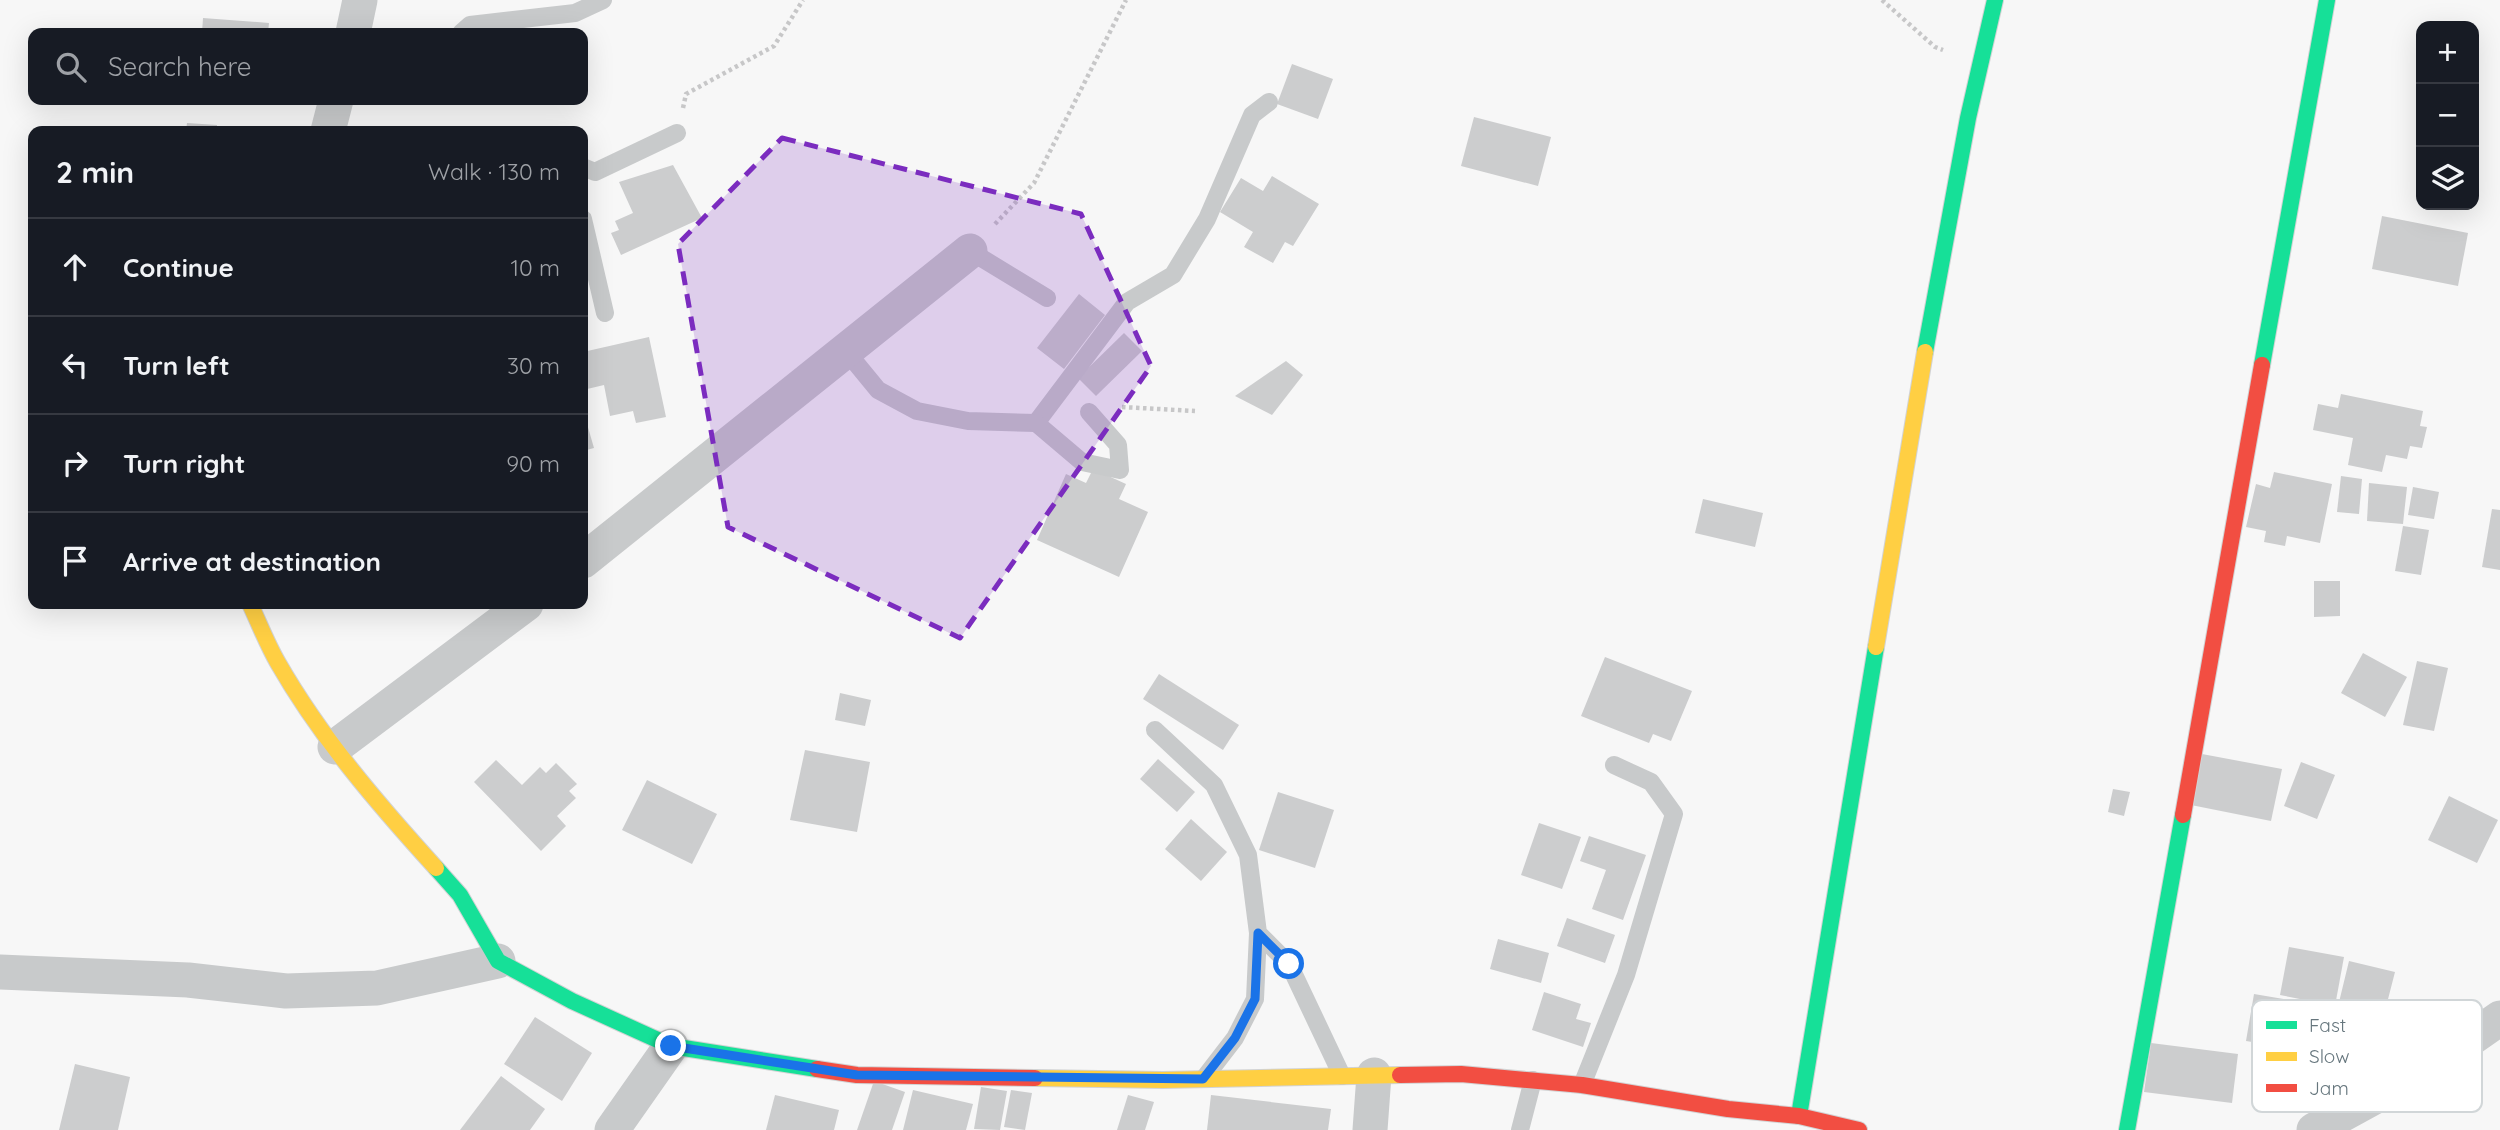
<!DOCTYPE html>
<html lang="en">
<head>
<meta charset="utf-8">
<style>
	body { margin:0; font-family:Quicksand,sans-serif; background:#20242c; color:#f1f3f6 }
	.controls { position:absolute; right:21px; top:21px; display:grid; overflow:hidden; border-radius:14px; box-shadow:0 7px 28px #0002 }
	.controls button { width:63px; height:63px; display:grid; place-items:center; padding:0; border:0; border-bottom:2px solid #363941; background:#171b24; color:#f1f3f6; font:35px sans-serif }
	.stop { position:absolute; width:21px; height:21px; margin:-16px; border:5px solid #1a73e8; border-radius:50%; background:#fff }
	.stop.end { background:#1a73e8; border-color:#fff; box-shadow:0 2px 7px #0008 }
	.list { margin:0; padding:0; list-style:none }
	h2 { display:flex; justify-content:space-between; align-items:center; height:91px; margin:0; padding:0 28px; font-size:30px }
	h2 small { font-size:23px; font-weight:400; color:#9ea1a6 }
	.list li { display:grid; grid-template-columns:46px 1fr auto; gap:21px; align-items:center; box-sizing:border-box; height:98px; padding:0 28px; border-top:2px solid #363941 }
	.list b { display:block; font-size:26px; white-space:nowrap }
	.list em { font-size:23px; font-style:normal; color:#9ea1a6 }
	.icon { flex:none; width:38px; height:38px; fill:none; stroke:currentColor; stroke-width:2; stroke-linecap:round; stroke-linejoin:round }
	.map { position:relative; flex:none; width:2500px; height:1130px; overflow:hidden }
	.search { position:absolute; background:#171b24; box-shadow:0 7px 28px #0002; left:28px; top:28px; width:560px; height:77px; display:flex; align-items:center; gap:18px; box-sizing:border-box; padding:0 24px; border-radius:14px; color:#9ea1a6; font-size:26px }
	.panel { position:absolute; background:#171b24; box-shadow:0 7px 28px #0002; left:28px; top:126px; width:560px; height:483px; border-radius:14px }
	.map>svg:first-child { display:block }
	.building { fill:#cccdce }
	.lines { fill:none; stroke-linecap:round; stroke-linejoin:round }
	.fast-casing { stroke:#d2d3d4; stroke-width:18 }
	.slow-casing { stroke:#d2d3d4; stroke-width:18 }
	.jam-casing { stroke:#d2d3d4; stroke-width:18 }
	.path { stroke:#c7c7c8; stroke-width:4.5; stroke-dasharray:3.5 3.5; stroke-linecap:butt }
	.lane { stroke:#c8cacb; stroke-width:18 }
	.street { stroke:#c8cacb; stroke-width:35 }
	.fast { stroke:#16e098; stroke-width:16 }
	.slow { stroke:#ffcf43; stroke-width:16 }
	.jam { stroke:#f24e42; stroke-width:16 }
	.route { stroke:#1a73e8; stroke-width:9 }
	.marked { fill:#7b2cbf; fill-opacity:0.2; stroke:#7b2cbf; stroke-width:5; stroke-dasharray:14 9; stroke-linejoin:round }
	.key { fill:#fff; stroke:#d1d6d8; stroke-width:2 }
	.key-label { font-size:19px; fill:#66767d }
</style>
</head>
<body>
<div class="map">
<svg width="2500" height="1130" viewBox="0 0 2500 1130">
	<rect width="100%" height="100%" fill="#f7f7f7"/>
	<g class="building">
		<path d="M203,18L269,23L268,33H202Z"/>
		<path d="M1292,64L1333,79L1318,119L1277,104Z"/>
		<path d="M1474,117L1551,137L1538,186L1461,166Z"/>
		<path d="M187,123L217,125V131H186Z"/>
		<path d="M673,165L702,218L621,255L611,233L619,230L615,221L633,213L619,182Z"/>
		<path d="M1272,176L1319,204L1293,246L1285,242L1273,263L1244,247L1253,232L1220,212L1241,178L1263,191Z"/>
		<path d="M2382,216L2468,233L2458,286L2372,269Z"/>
		<path d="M1079,294L1105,315L1064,369L1037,348Z"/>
		<path d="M1124,333L1142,351L1096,396L1078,378Z"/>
		<path d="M649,337L666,417L636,423L633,411L610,416L604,385L583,390V352Z"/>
		<path d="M1286,361L1303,375L1272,415L1235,396Z"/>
		<path d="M2341,394L2423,411L2420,426L2427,427L2422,448L2410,446L2407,459L2386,455L2382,472L2348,465L2353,438L2313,430L2318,404L2338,408Z"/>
		<path d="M583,410L594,448L583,451Z"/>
		<path d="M1093,469L1126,484L1119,499L1148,512L1119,577L1037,540L1066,474L1086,483Z"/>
		<path d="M2274,472L2332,484L2320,543L2287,536L2285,546L2264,542L2266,531L2246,527L2256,484L2270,488Z"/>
		<path d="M2341,476L2362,479L2359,514L2337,512Z"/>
		<path d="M2369,483L2407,487L2403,524L2367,521Z"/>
		<path d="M2413,487L2439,492L2434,519L2408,515Z"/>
		<path d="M1703,499L1763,513L1755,547L1695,533Z"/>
		<path d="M2492,509L2500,510V570L2482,567Z"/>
		<path d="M2403,526L2429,530L2421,575L2395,571Z"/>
		<path d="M2314,581H2340V616L2314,617Z"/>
		<path d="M2363,653L2407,677L2385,717L2341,693Z"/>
		<path d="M1605,657L1692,691L1671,741L1653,734L1649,743L1581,716Z"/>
		<path d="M2417,661L2448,668L2434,731L2403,725Z"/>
		<path d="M1159,674L1239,725L1223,750L1143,699Z"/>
		<path d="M840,693L871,700L865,726L835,720Z"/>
		<path d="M805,750L870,762L857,832L790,820Z"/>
		<path d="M2202,754L2282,769L2271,821L2191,805Z"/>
		<path d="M1158,759L1195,792L1177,812L1140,779Z"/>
		<path d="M496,760L522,785L540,767L546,773L556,763L577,784L569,791L576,798L557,816L566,826L541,851L474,782Z"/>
		<path d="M2301,762L2335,775L2317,819L2284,806Z"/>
		<path d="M647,780L717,814L692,864L622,830Z"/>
		<path d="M2113,789L2130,792L2124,816L2108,812Z"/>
		<path d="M1278,792L1334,810L1315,868L1259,850Z"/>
		<path d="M2449,796L2498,820L2477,863L2428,840Z"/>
		<path d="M1191,819L1227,852L1201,881L1165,849Z"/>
		<path d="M1539,823L1581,837L1562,889L1521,875Z"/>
		<path d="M1589,836L1646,855L1623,920L1592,909L1606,870L1580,861Z"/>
		<path d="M1567,918L1615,935L1605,963L1557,946Z"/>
		<path d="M1498,939L1549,953L1541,983L1490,969Z"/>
		<path d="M2289,947L2344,957L2335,1006L2280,995Z"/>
		<path d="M2349,961L2395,972L2377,1042L2331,1031L2327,1054L2246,1041L2254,994L2336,1008L2333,1027Z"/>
		<path d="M1544,992L1581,1004L1576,1019L1591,1023L1583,1047L1532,1030Z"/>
		<path d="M535,1017L592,1053L562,1101L504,1064Z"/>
		<path d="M2151,1043L2238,1054L2232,1103L2144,1092Z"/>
		<path d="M75,1064L130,1077L118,1130H59Z"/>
		<path d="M501,1076L545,1109L530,1130H460Z"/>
		<path d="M874,1081L905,1092L892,1130H857Z"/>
		<path d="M981,1087L1007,1091L1000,1130L974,1129Z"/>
		<path d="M913,1090L973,1104L966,1130H903Z"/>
		<path d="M1011,1090L1032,1093L1025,1130L1004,1127Z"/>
		<path d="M775,1095L839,1110L834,1130H766Z"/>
		<path d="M1128,1095L1154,1102L1145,1130H1117Z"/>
		<path d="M1211,1095L1331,1109L1328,1130H1207Z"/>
	</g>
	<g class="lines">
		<defs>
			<g id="fast">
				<path d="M1925,352L1968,118L1995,0"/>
				<path d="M2262,365L2327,0"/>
				<path d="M436,868L460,895L498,961L572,1001L671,1046L817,1069"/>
				<path d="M1799,1116L1876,647"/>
				<path d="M2127,1130L2183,815"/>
			</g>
			<g id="slow">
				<path d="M250,604C259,623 267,644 278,663C321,738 378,804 436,868"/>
				<path d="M1876,647L1925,352"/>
				<path d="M1035,1078L1163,1080L1400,1075"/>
			</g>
			<g id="jam">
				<path d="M2183,815L2262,365"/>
				<path d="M817,1069L857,1075L1035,1078"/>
				<path d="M1400,1075L1461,1074L1582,1085L1728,1109L1799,1116L1859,1130"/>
			</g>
		</defs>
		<use href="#fast" class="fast-casing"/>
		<use href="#slow" class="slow-casing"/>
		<use href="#jam" class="jam-casing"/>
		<g class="path">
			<path d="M1882,0L1935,47L1943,50"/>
			<path d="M683,108L686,94L774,46L803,0"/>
			<path d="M995,224L1034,183L1126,0"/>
			<path d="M1122,407L1195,411"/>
		</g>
		<g class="lane">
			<path d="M461,33L470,25L575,13L603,0"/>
			<path d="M583,167L595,172L677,133"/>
			<path d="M583,219L605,313"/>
			<path d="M970,251L1047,298"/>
			<path d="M846,351L878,390L917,411L968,421L1036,423L1127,302L1173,275L1207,219L1252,115L1269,102"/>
			<path d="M1036,423L1082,462L1120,470L1118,445L1089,412"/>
			<path d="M1155,730L1214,785L1248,855L1258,933L1289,964L1342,1076"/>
			<path d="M1205,1077L1235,1038L1255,999L1258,933"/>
			<path d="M1582,1085L1626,975L1674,814L1651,782L1614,765"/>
			<path d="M1520,1130L1533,1080"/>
		</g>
		<g class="street">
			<path d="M353,33L360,0"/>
			<path d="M328,131L336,100"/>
			<path d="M583,561L970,251"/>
			<path d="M335,747L526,604"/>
			<path d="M0,972L188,980L286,991L377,988L498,961"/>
			<path d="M612,1130L671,1046"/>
			<path d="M1370,1130L1374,1075"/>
			<path d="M2314,1130L2433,1065L2500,1018"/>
		</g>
		<use href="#fast" class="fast"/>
		<use href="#slow" class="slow"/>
		<use href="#jam" class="jam"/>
	</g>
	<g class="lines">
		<path class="route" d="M671,1046L857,1075L1203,1079L1235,1038L1255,999L1258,933L1289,964"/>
	</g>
	<path class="marked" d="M782,138L1081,214L1151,366L960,638L728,527L678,244Z"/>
	<rect x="2252" y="1000" width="230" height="112" rx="10" class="key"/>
	<rect x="2266" y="1021" width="31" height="8" fill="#16e098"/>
	<rect x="2266" y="1052" width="31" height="9" fill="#ffcf43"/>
	<rect x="2266" y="1084" width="31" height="8" fill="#f24e42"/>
	<g class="key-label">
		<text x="2309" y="1032">Fast</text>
		<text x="2309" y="1063">Slow</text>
		<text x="2309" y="1095">Jam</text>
	</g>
</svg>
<div class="controls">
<button>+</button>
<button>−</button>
<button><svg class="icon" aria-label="layers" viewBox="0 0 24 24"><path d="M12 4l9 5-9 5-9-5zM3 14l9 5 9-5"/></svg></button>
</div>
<div class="stop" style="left:1289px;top:964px"></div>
<div class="stop end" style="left:671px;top:1046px"></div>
<div class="search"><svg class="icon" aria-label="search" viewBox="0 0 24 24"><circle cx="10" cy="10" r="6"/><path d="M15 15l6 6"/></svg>Search here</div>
<section class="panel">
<h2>2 min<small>Walk · 130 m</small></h2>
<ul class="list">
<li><svg class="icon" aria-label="ahead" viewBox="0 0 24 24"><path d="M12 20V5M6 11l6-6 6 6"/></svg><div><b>Continue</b></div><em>10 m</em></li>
<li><svg class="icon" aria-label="left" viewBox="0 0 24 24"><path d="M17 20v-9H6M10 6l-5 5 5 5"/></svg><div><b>Turn left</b></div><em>30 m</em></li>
<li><svg class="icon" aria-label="right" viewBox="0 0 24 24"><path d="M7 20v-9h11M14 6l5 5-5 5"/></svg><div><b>Turn right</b></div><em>90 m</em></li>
<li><svg class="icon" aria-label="arrive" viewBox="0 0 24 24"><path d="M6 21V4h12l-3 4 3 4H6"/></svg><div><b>Arrive at destination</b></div></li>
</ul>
</section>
</div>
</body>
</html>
